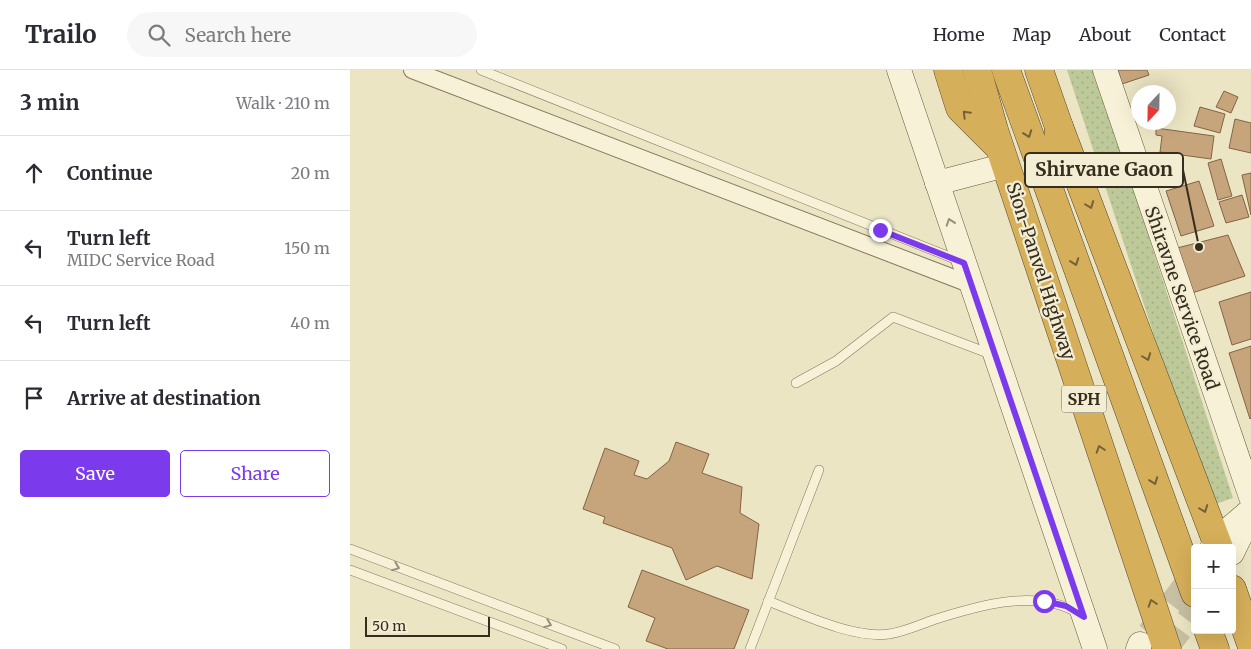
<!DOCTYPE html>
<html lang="en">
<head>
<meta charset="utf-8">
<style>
	body { margin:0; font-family:Merriweather,serif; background:#f7f7f7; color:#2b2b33 }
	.controls { position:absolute; right:15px; bottom:15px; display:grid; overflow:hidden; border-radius:5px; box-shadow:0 5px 20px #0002 }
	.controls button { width:45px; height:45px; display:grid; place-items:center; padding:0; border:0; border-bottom:1px solid #e1e1e2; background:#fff; color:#2b2b33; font:25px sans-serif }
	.compass { position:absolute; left:781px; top:15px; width:45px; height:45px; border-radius:50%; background:#fff; box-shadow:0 5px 20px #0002; rotate:202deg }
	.scale { position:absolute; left:15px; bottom:12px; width:125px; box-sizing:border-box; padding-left:5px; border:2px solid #362d1f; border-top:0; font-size:14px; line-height:18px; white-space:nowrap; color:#362d1f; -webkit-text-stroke:4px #f3eed3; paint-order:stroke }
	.stop { position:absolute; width:15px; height:15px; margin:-11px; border:4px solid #7c3aed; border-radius:50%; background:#fff }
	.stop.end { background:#7c3aed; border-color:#fff; box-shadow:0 1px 5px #0008 }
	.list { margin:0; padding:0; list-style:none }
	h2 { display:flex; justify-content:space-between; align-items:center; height:65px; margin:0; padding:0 20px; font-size:21px }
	h2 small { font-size:16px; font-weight:400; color:#7c7c81 }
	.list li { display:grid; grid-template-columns:32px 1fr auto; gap:15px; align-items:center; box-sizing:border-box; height:75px; padding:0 20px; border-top:1px solid #e1e1e2 }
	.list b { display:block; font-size:19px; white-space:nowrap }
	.list p { margin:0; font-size:16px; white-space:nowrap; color:#7c7c81 }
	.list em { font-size:16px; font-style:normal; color:#7c7c81 }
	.actions { display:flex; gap:10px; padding:15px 20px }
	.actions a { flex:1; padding:11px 0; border:1px solid #7c3aed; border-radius:5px; text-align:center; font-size:18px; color:#7c3aed }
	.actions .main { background:#7c3aed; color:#fff }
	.icon { flex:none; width:28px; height:28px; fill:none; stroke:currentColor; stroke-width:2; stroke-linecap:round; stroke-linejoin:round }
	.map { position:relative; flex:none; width:901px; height:579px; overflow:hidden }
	header { display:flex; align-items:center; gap:30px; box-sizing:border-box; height:70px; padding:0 25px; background:#fff; border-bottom:1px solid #e1e1e2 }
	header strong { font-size:24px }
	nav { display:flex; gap:28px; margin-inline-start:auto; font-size:18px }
	.search { width:350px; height:45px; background:#f7f7f7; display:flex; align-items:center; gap:12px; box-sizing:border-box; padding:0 18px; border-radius:28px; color:#7c7c81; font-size:19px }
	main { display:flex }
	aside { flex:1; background:#fff }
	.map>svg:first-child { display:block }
	.grass { fill:url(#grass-dots) }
	.building { fill:#c7a57c; stroke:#836443 }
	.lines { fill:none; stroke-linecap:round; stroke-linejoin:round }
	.secondary-tunnel { stroke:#c7c0a3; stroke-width:24; stroke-dasharray:24 12; stroke-linecap:butt }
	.lane-casing { stroke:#85775c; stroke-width:10 }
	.street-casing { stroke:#85775c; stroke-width:18 }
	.secondary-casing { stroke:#67583f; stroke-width:25 }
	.highway-casing { stroke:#534530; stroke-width:29 }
	.lane { stroke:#f7f1d7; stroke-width:9 }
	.street { stroke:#f7f1d7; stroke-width:16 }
	.secondary { stroke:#f7f1d7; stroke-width:24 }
	.highway { stroke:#d6af5a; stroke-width:28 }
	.oneway { stroke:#766137 }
	.oneway2 { stroke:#968f7b }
	.route { stroke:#7c3aed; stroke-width:6 }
	.labels { text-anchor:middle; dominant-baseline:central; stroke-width:4.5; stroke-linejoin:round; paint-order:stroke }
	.shield { fill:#f3eed3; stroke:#6f6755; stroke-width:1 }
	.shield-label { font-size:16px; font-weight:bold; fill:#362d1f }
	.street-label { font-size:18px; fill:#362d1f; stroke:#f3eed3 }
	.leader { fill:none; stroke:#362d1f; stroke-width:2 }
	.callout-dot { fill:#362d1f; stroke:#f3eed3; stroke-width:2 }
	.callout { fill:#f3eed3; stroke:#362d1f; stroke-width:2 }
	.callout-label { font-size:19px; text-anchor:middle; font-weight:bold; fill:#362d1f }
</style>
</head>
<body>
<header>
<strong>Trailo</strong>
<div class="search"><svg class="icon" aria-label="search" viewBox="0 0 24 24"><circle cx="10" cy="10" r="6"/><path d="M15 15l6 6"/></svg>Search here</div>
<nav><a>Home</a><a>Map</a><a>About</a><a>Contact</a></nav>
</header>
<main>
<aside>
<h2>3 min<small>Walk · 210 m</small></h2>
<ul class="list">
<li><svg class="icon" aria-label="ahead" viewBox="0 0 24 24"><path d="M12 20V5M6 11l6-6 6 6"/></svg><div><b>Continue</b></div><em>20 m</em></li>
<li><svg class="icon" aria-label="left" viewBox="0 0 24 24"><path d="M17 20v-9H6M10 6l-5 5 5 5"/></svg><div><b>Turn left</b><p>MIDC Service Road</p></div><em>150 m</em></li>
<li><svg class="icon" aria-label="left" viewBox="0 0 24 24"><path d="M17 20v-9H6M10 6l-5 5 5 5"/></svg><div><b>Turn left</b></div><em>40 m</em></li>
<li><svg class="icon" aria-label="arrive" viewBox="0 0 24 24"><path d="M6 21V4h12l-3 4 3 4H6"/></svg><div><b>Arrive at destination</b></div></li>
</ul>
<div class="actions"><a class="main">Save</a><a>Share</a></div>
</aside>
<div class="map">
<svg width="901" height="579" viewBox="0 0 901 579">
	<defs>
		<pattern id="grass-dots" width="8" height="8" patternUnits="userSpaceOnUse" patternTransform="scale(1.25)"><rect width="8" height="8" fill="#bdc999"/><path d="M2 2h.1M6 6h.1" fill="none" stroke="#a3ad83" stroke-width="1.8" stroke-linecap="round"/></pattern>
	</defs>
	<rect width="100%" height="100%" fill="#ebe5c4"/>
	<path class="grass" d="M717,0H745L883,428L860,436Z"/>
	<g class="building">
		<path d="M768,0H797L799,5L772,14Z"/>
		<path d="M874,21L888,27L881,43L866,37Z"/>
		<path d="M850,37L875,44L870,63L844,56Z"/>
		<path d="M885,49L901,53V83L879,78Z"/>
		<path d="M806,58L864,66L861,89L810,82L812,66L806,65Z"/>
		<path d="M871,89L882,126L868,130L858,93Z"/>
		<path d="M901,103V145L892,105Z"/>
		<path d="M849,111L864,156L831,166L816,121Z"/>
		<path d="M892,125L899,147L876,153L869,132Z"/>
		<path d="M878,165L895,206L842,223L827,178Z"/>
		<path d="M901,222V269L882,275L869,232Z"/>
		<path d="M901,276V348L900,349L879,283Z"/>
		<path d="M326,372L359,384L352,403L392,417L390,443L409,454L402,509L367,496L336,510L322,478L253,453L255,447L233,439L255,378L289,391L284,405L297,409L319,391Z"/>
		<path d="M292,500L399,540L384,579H318L296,571L305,548L278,537Z"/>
	</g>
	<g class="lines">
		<g class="secondary-tunnel">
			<path d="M799,563L845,502"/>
			<path d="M816,579L845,540"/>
		</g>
		<defs>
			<g id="lane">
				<path d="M131,0L610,191"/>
				<path d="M446,313L486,291L543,247L643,285"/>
				<path d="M0,479L265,579"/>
				<path d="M0,500L212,579"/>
				<path d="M418,531C452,544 503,569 539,564C554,562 569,555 583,550C627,536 685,518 728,543"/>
				<path d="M400,579L469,400"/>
			</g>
			<path id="street" d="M62,0L622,215"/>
			<g id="secondary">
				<path d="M549,0L745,579"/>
				<path d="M755,0L901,427"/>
				<path d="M587,113L656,95"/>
				<path d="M862,478L866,470L901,440"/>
				<path d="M882,483L900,446"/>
				<path d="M788,579L790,574"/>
			</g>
			<g id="highway">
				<path d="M598,0L610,38L648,76"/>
				<path d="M627,0L644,60L817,579"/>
				<path d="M656,0L845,523"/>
				<path d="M689,0L709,57L708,74"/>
				<path d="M709,57L869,478"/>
				<path d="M882,519L901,574"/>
				<path d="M858,560L865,579"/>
			</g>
		</defs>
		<use href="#lane" class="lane-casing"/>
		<use href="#street" class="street-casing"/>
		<use href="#secondary" class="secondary-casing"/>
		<use href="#highway" class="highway-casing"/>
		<use href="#lane" class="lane"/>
		<use href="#street" class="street"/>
		<use href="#secondary" class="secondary"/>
		<use href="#highway" class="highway"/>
	</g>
	<defs><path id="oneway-chevron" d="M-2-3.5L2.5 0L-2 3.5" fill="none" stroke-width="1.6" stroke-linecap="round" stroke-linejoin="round" transform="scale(1.25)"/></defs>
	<g class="oneway">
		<use href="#oneway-chevron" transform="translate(616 44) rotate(-135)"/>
		<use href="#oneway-chevron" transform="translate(678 64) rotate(70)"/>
		<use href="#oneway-chevron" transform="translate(740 135) rotate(69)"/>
		<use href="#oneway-chevron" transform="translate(725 192) rotate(70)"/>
		<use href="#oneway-chevron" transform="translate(797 287) rotate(69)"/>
		<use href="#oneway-chevron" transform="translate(750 379) rotate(-108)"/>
		<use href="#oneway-chevron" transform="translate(804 411) rotate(70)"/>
		<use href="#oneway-chevron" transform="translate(854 439) rotate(69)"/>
		<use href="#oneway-chevron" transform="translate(802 533) rotate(-108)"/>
	</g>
	<g class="oneway2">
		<use href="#oneway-chevron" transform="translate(600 152) rotate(-109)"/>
		<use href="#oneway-chevron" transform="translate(46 497) rotate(21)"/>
		<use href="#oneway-chevron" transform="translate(198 554) rotate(21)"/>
	</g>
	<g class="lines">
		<path class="route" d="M530,160L614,193L734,547L716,536L694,531"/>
	</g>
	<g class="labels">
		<rect class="shield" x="711.5" y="315.5" width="45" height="27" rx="4"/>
		<g class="shield-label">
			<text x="734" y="329">SPH</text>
		</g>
		<g class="street-label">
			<text transform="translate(691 201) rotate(72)">Sion-Panvel Highway</text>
			<text transform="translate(832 228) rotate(71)">Shiravne Service Road</text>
		</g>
	</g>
	<path class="leader" d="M849 177L833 100"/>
	<circle class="callout-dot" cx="849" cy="177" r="5"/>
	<rect class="callout" x="675" y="83" width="158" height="34" rx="5"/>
	<g class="callout-label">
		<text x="754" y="106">Shirvane Gaon</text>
	</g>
</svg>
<div class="controls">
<button>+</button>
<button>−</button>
</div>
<svg class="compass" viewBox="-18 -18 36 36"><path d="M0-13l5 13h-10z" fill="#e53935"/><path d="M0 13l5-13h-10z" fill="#7c7c81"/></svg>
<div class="scale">50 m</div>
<div class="stop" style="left:694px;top:531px"></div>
<div class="stop end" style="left:530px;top:160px"></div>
</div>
</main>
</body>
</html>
